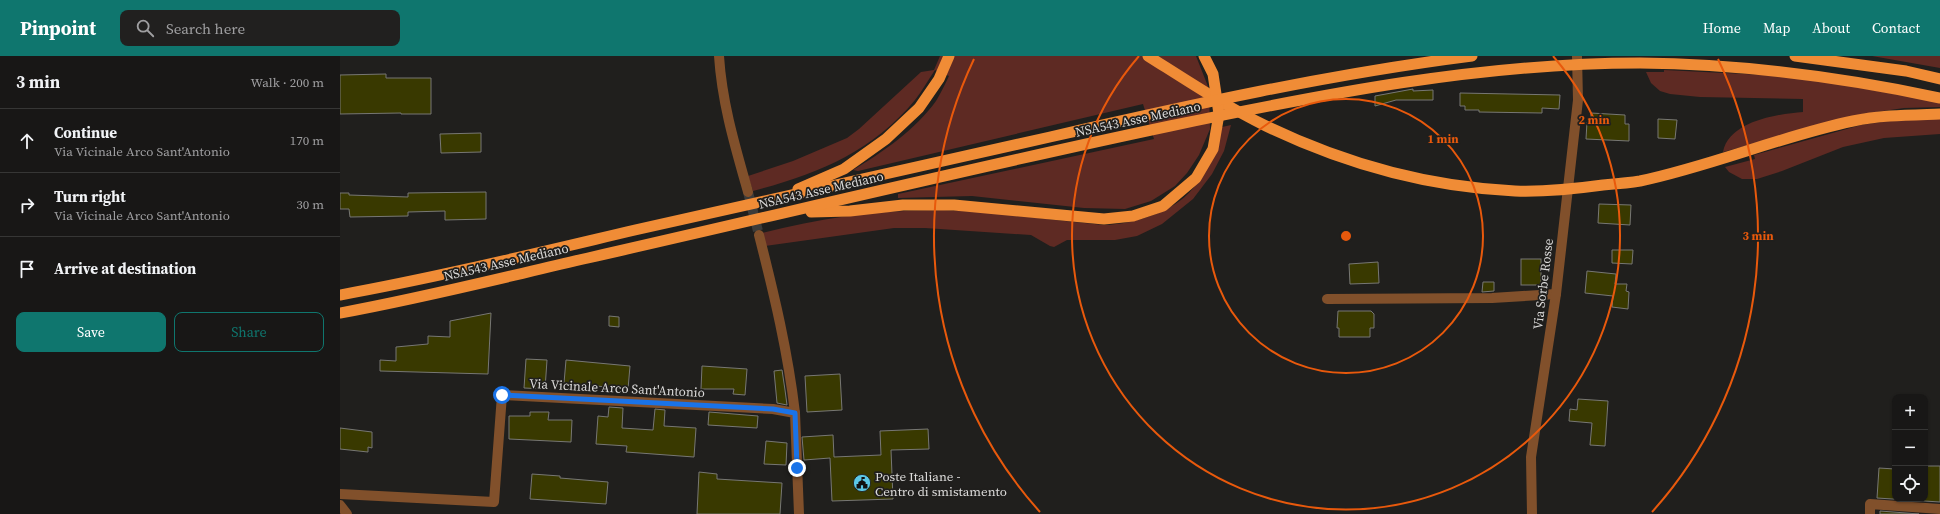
<!DOCTYPE html>
<html lang="en">
<head>
<meta charset="utf-8">
<style>
	body { margin:0; font-family:"Source Serif 4",serif; background:#21201f; color:#f1f3f6 }
	.controls { position:absolute; right:12px; bottom:12px; display:grid; overflow:hidden; border-radius:8px; box-shadow:0 1px 3px #0004 }
	.controls button { width:36px; height:36px; display:grid; place-items:center; padding:0; border:0; border-bottom:1px solid #363635; background:#181716; color:#f1f3f6; font:20px sans-serif }
	.stop { position:absolute; width:12px; height:12px; margin:-9px; border:3px solid #1a73e8; border-radius:50%; background:#fff }
	.stop.end { background:#1a73e8; border-color:#fff; box-shadow:0 1px 4px #0008 }
	.list { margin:0; padding:0; list-style:none }
	h2 { display:flex; justify-content:space-between; align-items:center; height:52px; margin:0; padding:0 16px; font-size:17px }
	h2 small { font-size:13px; font-weight:400; color:#9f9fa1 }
	.list li { display:grid; grid-template-columns:26px 1fr auto; gap:12px; align-items:center; box-sizing:border-box; height:64px; padding:0 16px; border-top:1px solid #363635 }
	.list b { display:block; font-size:15px; white-space:nowrap }
	.list p { margin:0; font-size:13px; white-space:nowrap; color:#9f9fa1 }
	.list em { font-size:13px; font-style:normal; color:#9f9fa1 }
	.actions { display:flex; gap:8px; padding:12px 16px }
	.actions a { flex:1; padding:9px 0; border:1px solid #0f766e; border-radius:8px; text-align:center; font-size:14px; color:#0f766e }
	.actions .main { background:#0f766e; color:#fff }
	.icon { flex:none; width:22px; height:22px; fill:none; stroke:currentColor; stroke-width:2; stroke-linecap:round; stroke-linejoin:round }
	.map { position:relative; flex:none; width:1600px; height:458px; overflow:hidden }
	header { display:flex; align-items:center; gap:24px; box-sizing:border-box; height:56px; padding:0 20px; background:#0f766e; color:#fff }
	header strong { font-size:19px }
	nav { display:flex; gap:22px; margin-inline-start:auto; font-size:14px }
	.search { width:280px; height:36px; background:#21201f; display:flex; align-items:center; gap:10px; box-sizing:border-box; padding:0 14px; border-radius:8px; color:#9f9fa1; font-size:15px }
	main { display:flex }
	aside { flex:1; background:#181716 }
	.map>svg:first-child { display:block }
	.green { fill:#5e2a23 }
	.building { fill:#393900; stroke:#777774 }
	.lines { fill:none; stroke-linecap:round; stroke-linejoin:round }
	.minor-tunnel { stroke:#3c3b39; stroke-width:10; stroke-dasharray:10 5; stroke-linecap:butt }
	.minor { stroke:#81502b; stroke-width:10 }
	.tertiary { stroke:#81502b; stroke-width:10 }
	.trunk { stroke:#f08c36; stroke-width:11 }
	.route { stroke:#1a73e8; stroke-width:5 }
	.ring { fill:none; stroke:#e8590c; stroke-width:2 }
	.labels { text-anchor:middle; dominant-baseline:central; stroke-width:3.5; stroke-linejoin:round; paint-order:stroke }
	.street-label { font-size:13px; fill:#dcdbda; stroke:#201f1d }
	.poi-label { font-size:13px; fill:#dcdbda; stroke:#201f1d; text-anchor:start }
	.centre { fill:#e8590c; stroke:#201f1d; stroke-width:2 }
	.ring-label { font-size:12px; text-anchor:middle; font-weight:bold; fill:#e8590c; stroke:#201f1d; stroke-width:3.5; stroke-linejoin:round; paint-order:stroke }
</style>
</head>
<body>
<header>
<strong>Pinpoint</strong>
<div class="search"><svg class="icon" aria-label="search" viewBox="0 0 24 24"><circle cx="10" cy="10" r="6"/><path d="M15 15l6 6"/></svg>Search here</div>
<nav><a>Home</a><a>Map</a><a>About</a><a>Contact</a></nav>
</header>
<main>
<aside>
<h2>3 min<small>Walk · 200 m</small></h2>
<ul class="list">
<li><svg class="icon" aria-label="ahead" viewBox="0 0 24 24"><path d="M12 20V5M6 11l6-6 6 6"/></svg><div><b>Continue</b><p>Via Vicinale Arco Sant'Antonio</p></div><em>170 m</em></li>
<li><svg class="icon" aria-label="right" viewBox="0 0 24 24"><path d="M7 20v-9h11M14 6l5 5-5 5"/></svg><div><b>Turn right</b><p>Via Vicinale Arco Sant'Antonio</p></div><em>30 m</em></li>
<li><svg class="icon" aria-label="arrive" viewBox="0 0 24 24"><path d="M6 21V4h12l-3 4 3 4H6"/></svg><div><b>Arrive at destination</b></div></li>
</ul>
<div class="actions"><a class="main">Save</a><a>Share</a></div>
</aside>
<div class="map">
<svg width="1600" height="458" viewBox="0 0 1600 458">
	<rect width="100%" height="100%" fill="#201f1d"/>
	<g class="green">
		<path d="M600,0H856L869,33L870,73L859,99L847,117L835,130L811,145L785,153L744,152L632,140L558,142V138L814,83L803,48L518,115L513,114C542,97 576,73 596,45C601,37 605,28 609,20L595,14C588,24 582,35 575,44C531,97 477,118 413,135L408,120L453,105L507,82L519,73L581,16L594,14Z"/>
		<path d="M1532,0H1600V12Z"/>
		<path d="M1324,14L1425,19L1493,27L1600,46V51L1564,52L1522,58L1383,96C1389,65 1438,58 1463,56V43L1360,41L1330,38L1320,35L1311,27L1306,16H1324Z"/>
		<path d="M1600,63V78L1544,82L1503,91L1442,115L1417,123H1402L1389,116L1385,111L1415,103L1414,99L1521,69L1555,64Z"/>
		<path d="M891,69L884,95L872,118L853,143L822,168L797,180L775,184H727L714,191L710,190L691,179L585,172H554L425,190L422,177C492,159 565,150 638,156C680,159 722,165 764,169C795,168 839,155 857,127C867,110 874,89 882,71Z"/>
	</g>
	<g class="building">
		<path d="M46,18V22H91V58H61V57L0,58V19Z"/>
		<path d="M1073,33V35L1093,34V44H1056L1035,50V40Z"/>
		<path d="M1120,37L1220,39L1219,53L1202,52V57L1139,56V54H1125V50H1120Z"/>
		<path d="M1251,57L1285,59V68H1289V85L1246,83L1247,66H1251Z"/>
		<path d="M1318,63L1337,64L1335,83L1318,82Z"/>
		<path d="M141,77V96L101,97L100,78Z"/>
		<path d="M146,136V163L105,164V155L68,156V160L10,161L9,153H0V137H9V139L68,141V137Z"/>
		<path d="M1259,148L1291,149L1290,169L1258,167Z"/>
		<path d="M1272,194H1293L1292,208L1272,207Z"/>
		<rect x="1181" y="203" width="20" height="26"/>
		<path d="M1038,206L1039,227L1010,228L1009,208Z"/>
		<path d="M1247,215L1276,218L1275,228H1287L1286,235L1289,236L1288,253L1272,251L1273,240L1245,237Z"/>
		<path d="M1143,226H1154V235L1142,236Z"/>
		<path d="M998,255H1031L1034,258V272H1030V281H999V272H997Z"/>
		<path d="M151,257L148,318L40,315V304L56,305V291L88,288V280L110,281V265Z"/>
		<path d="M269,260L279,261V271L269,270Z"/>
		<path d="M186,303L207,304L205,333L184,332Z"/>
		<path d="M226,304L290,310L288,333L224,327Z"/>
		<path d="M362,310L407,313L405,339L393,338L394,333H361Z"/>
		<path d="M442,314L445,334L447,349L437,347L434,315Z"/>
		<path d="M500,318L502,354L467,356L465,320Z"/>
		<path d="M1238,343L1268,345L1265,390L1250,389L1252,367L1229,365L1230,353L1237,354Z"/>
		<path d="M269,351L283,352L282,372L313,374L315,353L325,354L324,370L356,372L354,401L286,396L287,390L256,388L258,360L268,361Z"/>
		<path d="M190,356H209L208,364H232L231,386L169,383V360H190Z"/>
		<path d="M369,356L418,360L417,372L368,369Z"/>
		<path d="M0,372L32,376V392L28,391V396L0,393Z"/>
		<path d="M588,373L589,393L551,394L553,443L492,445L490,402L464,404L462,381L493,379L494,401L541,399L540,375Z"/>
		<path d="M426,385L447,387L446,409L424,408Z"/>
		<path d="M1585,410H1600V446L1537,442L1539,412L1555,413V443H1585Z"/>
		<path d="M359,416L377,418V423L442,427L440,458H357Z"/>
		<path d="M192,418L220,420V422L268,426L266,448L190,443Z"/>
		<path d="M1540,455L1579,458H1540Z"/>
	</g>
	<g class="lines">
		<path class="minor-tunnel" d="M408,136L419,179"/>
		<g class="minor">
			<path d="M379,0C382,47 395,90 408,136"/>
			<path d="M419,179C434,238 448,296 455,357"/>
			<path d="M987,243L1152,242L1216,238"/>
			<path d="M0,438L154,446L162,339L433,353L455,357L459,458"/>
			<path d="M1192,458L1191,401L1216,238L1238,44L1237,0"/>
			<path d="M1530,458V448L1600,453"/>
		</g>
		<path class="tertiary" d="M0,449L7,458"/>
		<g class="trunk">
			<path d="M808,0C846,24 885,50 926,70C1003,107 1089,131 1175,135C1204,136 1234,133 1263,129C1275,128 1288,127 1300,125C1372,110 1441,80 1513,65C1541,59 1571,59 1600,58"/>
			<path d="M1455,0L1566,15L1600,23"/>
			<path d="M458,133L504,113L546,83L579,52L599,23L609,0"/>
			<path d="M471,156L510,155L563,149H614L764,163L793,160L823,150L856,122L873,93L879,58L873,18L864,0"/>
			<path d="M0,239C99,221 197,197 295,174C434,143 572,112 710,81C850,49 990,18 1132,0"/>
			<path d="M0,257C83,242 165,221 248,202C442,158 635,111 830,70C984,38 1141,7 1300,7C1400,8 1502,21 1600,42"/>
		</g>
	</g>
	<g class="lines">
		<path class="route" d="M162,339L433,353L455,357L457,412"/>
	</g>
	<g class="ring">
		<circle cx="1006" cy="180" r="137"/>
		<path d="M1213 0A274 274 0 1 1 799 0"/>
		<path d="M700 456A412 412 0 0 1 634 3M1378 3A412 412 0 0 1 1312 456"/>
	</g>
	<defs>
		<symbol id="civic-disc" viewBox="-11 -11 22 22"><circle r="9.5" fill="#5bc8e6" stroke="#201f1d"/><path d="M-.6-6.5H3V-4.5H.6V-3L4-1V1h2V6H-6V1h2V-1L-.6-3ZM-1.2 2.5V6h2.4V2.5Z" fill="#111"/></symbol>
	</defs>
	<g fill-rule="evenodd">
		<use href="#civic-disc" x="512" y="417" width="20" height="20"/>
	</g>
	<g class="labels">
		<g class="street-label">
			<text transform="translate(798 63) rotate(-12)">NSA543 Asse Mediano</text>
			<text transform="translate(481 134) rotate(-13)">NSA543 Asse Mediano</text>
			<text transform="translate(166 206) rotate(-13)">NSA543 Asse Mediano</text>
			<text transform="translate(1203 228) rotate(-83)">Via Sorbe Rosse</text>
			<text transform="translate(277 332) rotate(3)">Via Vicinale Arco Sant'Antonio</text>
		</g>
		<g class="poi-label">
			<text x="535" y="420">Poste Italiane -<tspan x="535" dy="15">Centro di smistamento</tspan></text>
		</g>
	</g>
	<circle cx="1006" cy="180" r="6" class="centre"/>
	<g class="ring-label">
		<text x="1254" y="68">2 min</text>
		<text x="1103" y="87">1 min</text>
		<text x="1418" y="184">3 min</text>
	</g>
</svg>
<div class="controls">
<button>+</button>
<button>−</button>
<button><svg class="icon" aria-label="locate" viewBox="0 0 24 24"><circle cx="12" cy="12" r="6"/><path d="M12 2v4M12 18v4M2 12h4M18 12h4"/></svg></button>
</div>
<div class="stop" style="left:162px;top:339px"></div>
<div class="stop end" style="left:457px;top:412px"></div>
</div>
</main>
</body>
</html>
